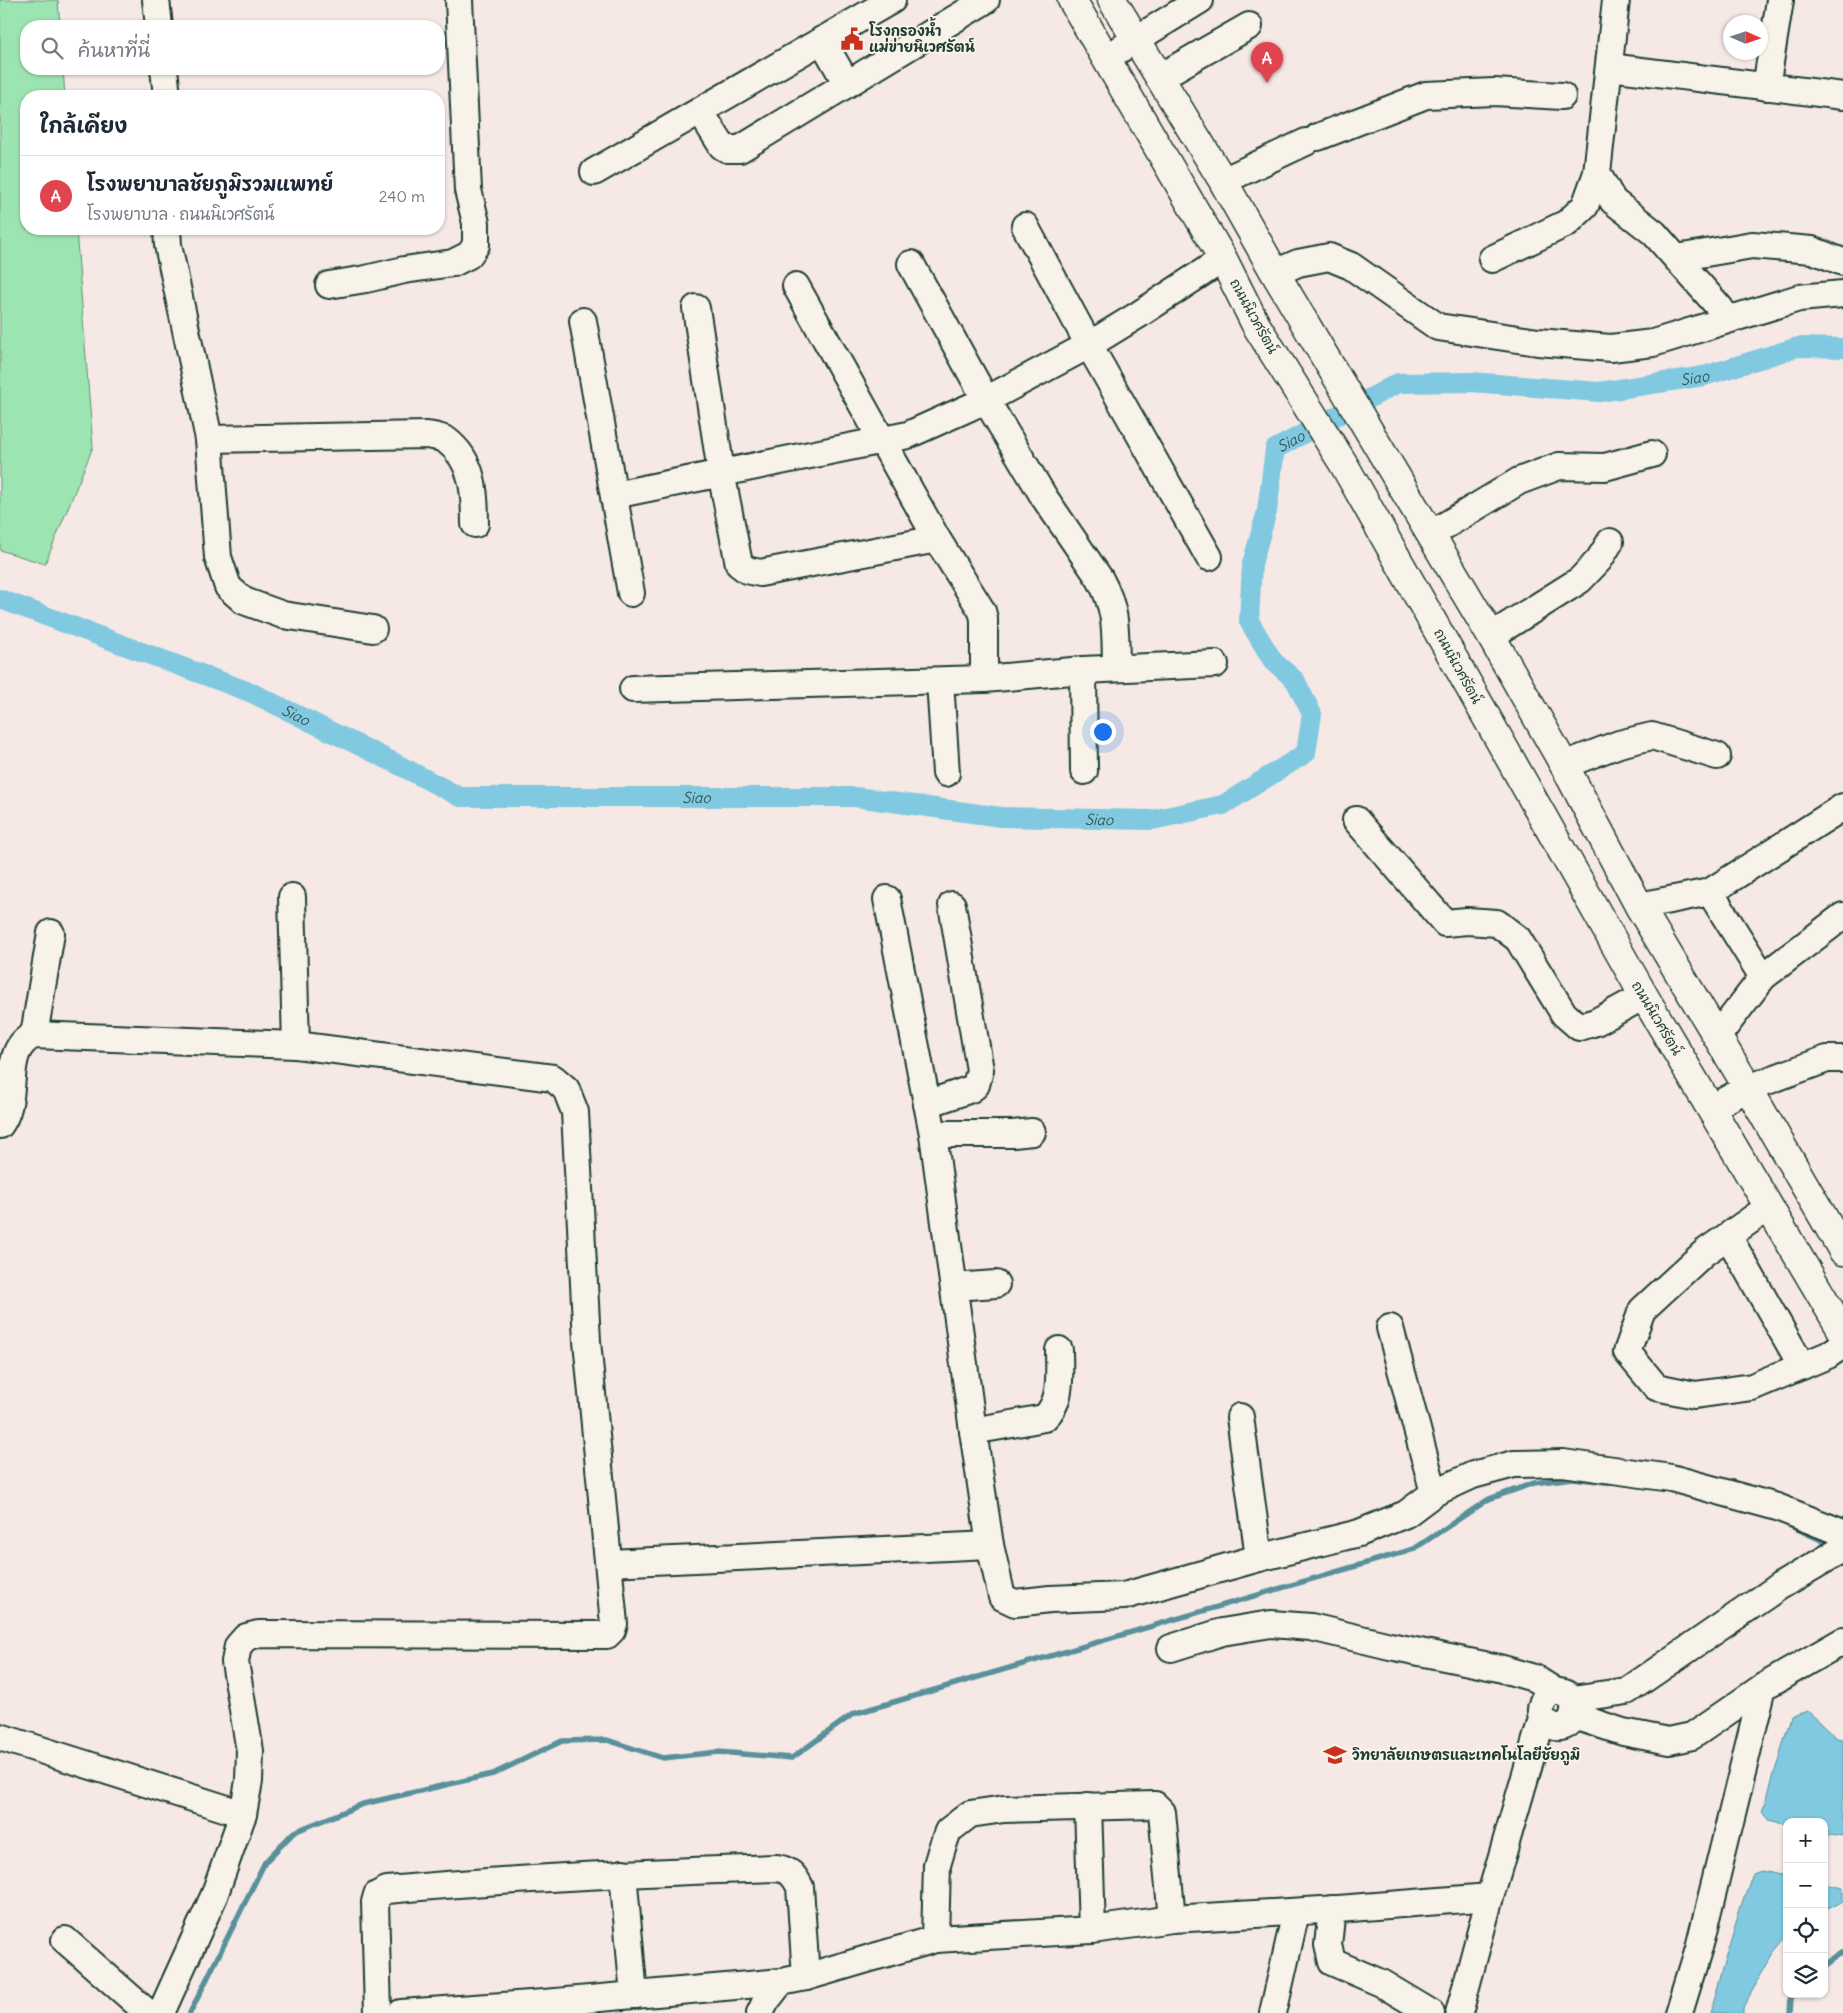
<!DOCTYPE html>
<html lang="th">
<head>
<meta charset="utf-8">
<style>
	body { margin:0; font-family:Delius,"Playpen Sans Thai",sans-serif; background:#f2f2f3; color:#1f2937 }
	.controls { position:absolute; right:15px; bottom:15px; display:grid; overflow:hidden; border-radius:10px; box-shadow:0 1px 4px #0004 }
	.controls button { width:45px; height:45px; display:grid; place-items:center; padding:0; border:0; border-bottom:1px solid #e0e1e3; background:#fff; color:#1f2937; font:25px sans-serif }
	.compass { position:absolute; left:1723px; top:15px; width:45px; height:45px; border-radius:50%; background:#fff; box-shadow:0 1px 4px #0004; rotate:93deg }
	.you { position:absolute; left:1102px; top:731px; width:18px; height:18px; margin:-12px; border:4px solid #fff; border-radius:50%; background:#1a73e8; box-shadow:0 0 0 8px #1a73e833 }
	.badge { display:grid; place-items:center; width:32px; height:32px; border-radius:50%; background:#c8321e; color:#fff; font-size:16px; font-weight:700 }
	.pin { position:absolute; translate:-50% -41px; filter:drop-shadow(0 1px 2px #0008) }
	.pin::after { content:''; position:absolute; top:26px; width:18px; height:15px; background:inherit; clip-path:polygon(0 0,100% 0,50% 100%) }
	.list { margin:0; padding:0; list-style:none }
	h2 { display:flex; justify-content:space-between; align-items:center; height:65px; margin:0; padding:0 20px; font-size:21px }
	h2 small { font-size:16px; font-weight:400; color:#747a83 }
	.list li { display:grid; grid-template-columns:32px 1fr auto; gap:15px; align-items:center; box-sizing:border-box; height:80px; padding:0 20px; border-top:1px solid #e0e1e3 }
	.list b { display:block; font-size:19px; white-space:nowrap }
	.list p { margin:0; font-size:16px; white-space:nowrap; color:#747a83 }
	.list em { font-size:16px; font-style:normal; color:#747a83 }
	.icon { flex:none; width:28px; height:28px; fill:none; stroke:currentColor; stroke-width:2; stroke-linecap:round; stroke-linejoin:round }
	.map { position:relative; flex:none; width:1843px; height:2013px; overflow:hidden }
	.search { position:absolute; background:#fff; box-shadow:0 1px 4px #0004; left:20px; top:20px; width:425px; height:55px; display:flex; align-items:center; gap:12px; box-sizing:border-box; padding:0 18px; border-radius:20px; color:#747a83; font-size:19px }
	.panel { position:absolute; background:#fff; box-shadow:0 1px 4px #0004; left:20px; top:90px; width:425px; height:145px; border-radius:20px }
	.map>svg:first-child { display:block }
	.green { fill:#9ce4b2; stroke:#5e9073 }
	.water { fill:#80c9e0; stroke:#59919b }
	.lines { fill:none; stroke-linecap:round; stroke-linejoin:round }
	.stream { stroke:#59919b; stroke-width:5.5 }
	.canal { stroke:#80c9e0; stroke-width:20 }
	.minor-casing { stroke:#1f3d34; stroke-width:30 }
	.major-casing { stroke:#1f3d34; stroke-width:31 }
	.minor { stroke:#f7f3e8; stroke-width:26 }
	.major { stroke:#f7f3e8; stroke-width:28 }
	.labels { text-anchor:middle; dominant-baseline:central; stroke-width:4; stroke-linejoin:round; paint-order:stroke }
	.poi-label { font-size:14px; font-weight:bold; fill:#1f3d34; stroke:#f7f3e8; text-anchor:start }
	.street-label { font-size:14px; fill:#1f3d34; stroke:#f7f3e8 }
	.water-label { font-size:15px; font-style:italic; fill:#325956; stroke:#f7f3e8 }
</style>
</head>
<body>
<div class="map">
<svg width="1843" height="2013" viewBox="0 0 1843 2013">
	<rect width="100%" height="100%" fill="#f6e8e5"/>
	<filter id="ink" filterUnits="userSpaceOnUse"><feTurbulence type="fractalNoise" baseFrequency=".02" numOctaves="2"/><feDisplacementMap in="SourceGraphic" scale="10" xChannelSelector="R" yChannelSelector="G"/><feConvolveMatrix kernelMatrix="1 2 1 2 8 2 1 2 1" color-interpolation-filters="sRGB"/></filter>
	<g filter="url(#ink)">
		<path class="green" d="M0,0H58L60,26H26V69H63L65,96H26V229H76L93,447L45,564L0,550Z"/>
		<g class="water">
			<path d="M1808,1711L1837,1738L1843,1739V1837L1824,1834V1822H1787V1825L1769,1820L1763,1812L1791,1716Z"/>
			<path d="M1761,1871L1787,1876V1936L1773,1953L1750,1993L1745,2007V2013H1709L1740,1909L1753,1874Z"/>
			<path d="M1824,1883L1843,1887V1901L1824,1912Z"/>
		</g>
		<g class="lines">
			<g class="stream">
				<path d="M1793,1527L1819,1539L1831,1547"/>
				<path d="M1824,1965L1843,1952"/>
				<path d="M190,2013L265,1862L294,1832L363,1804L493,1774L562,1741L607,1740L663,1758L718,1752L792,1758L853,1714L1414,1549L1489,1499L1534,1483L1573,1478L1613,1483"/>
				<path d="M1790,2013L1791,1998L1794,1994"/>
			</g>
			<path class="canal" id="s1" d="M0,599L252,693L393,762L460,797H855L1001,817L1152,820L1223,805L1306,753L1312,714L1295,680L1273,661L1249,621L1252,564L1267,511L1275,449L1398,383L1471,382L1599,392L1704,376L1798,347L1843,348"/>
			<defs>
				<g id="minor">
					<path d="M156,0L159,26"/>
					<path d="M1616,0L1597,173L1613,201L1654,233L1720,308L1727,320"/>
					<path d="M822,40L847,84"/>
					<path d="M1106,58L1200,0"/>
					<path d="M1609,67L1843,96"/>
					<path d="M164,69L167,96"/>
					<path d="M1160,77L1249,26"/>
					<path d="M1766,87L1780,0"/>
					<path d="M700,111L722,146L727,149H740L986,0"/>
					<path d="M1318,137L1426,95L1494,92L1562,96"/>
					<path d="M594,172L892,0"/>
					<path d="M1223,181L1306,142"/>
					<path d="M1025,226L1089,345L1209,557"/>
					<path d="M167,229L168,245L209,439L218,557L228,587L244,601L283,615L373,629"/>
					<path d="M1677,258L1752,245L1812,250L1843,262"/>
					<path d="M1492,259L1567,223L1585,206L1597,173"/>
					<path d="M911,264L986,400L1044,497L1100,579C1118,612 1115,633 1116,668"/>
					<path d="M1275,273L1298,263L1329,257L1351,266L1438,327L1538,342L1611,348L1653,343L1799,298L1843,294"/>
					<path d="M329,285L366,279L404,270L453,263L469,255L476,245V223L468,190L459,0"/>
					<path d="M796,286L937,539L982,611L984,619V679"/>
					<path d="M696,308L721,472L739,564L747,570L760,573L937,539"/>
					<path d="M583,321L631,593"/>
					<path d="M209,439L427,435C433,436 441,437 446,440C474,461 475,493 475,524"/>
					<path d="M614,495L908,435L986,400L1089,345L1138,315L1223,259"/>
					<path d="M1431,534L1519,481L1559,466L1605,467L1652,454"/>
					<path d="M1491,636L1580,580L1599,560L1610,542"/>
					<path d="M1083,670L1084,771"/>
					<path d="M940,681L946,773"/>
					<path d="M633,689L984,679L1083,670L1215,664"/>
					<path d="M1564,765L1619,744L1652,736L1717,756"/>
					<path d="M1356,820L1445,923L1467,921L1497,923L1518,939L1564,1014L1579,1027L1596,1022L1644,996"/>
					<path d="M1710,892L1763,977"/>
					<path d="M292,897L296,1045"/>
					<path d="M887,899L933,1134L973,1431L990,1545L1002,1597L1015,1603L1050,1599L1124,1596L1259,1558L1359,1533L1406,1514L1434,1493L1473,1475L1514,1464L1563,1463L1671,1478L1777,1507L1843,1533"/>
					<path d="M1639,906L1710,892L1843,807"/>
					<path d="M34,1035L51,933"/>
					<path d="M1717,1037L1763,977L1843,916"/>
					<path d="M927,1104L971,1089L976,1085L980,1070L952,905"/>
					<path d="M1711,1108L1748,1088L1827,1059H1843"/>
					<path d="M0,1125C21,1097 0,1050 34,1035L296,1045L553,1078L566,1089L575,1112L587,1341L614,1624L612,1630L607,1635L258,1634L246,1637L238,1646L235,1662L250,1751L249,1781L243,1814L214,1896L161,2013"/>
					<path d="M933,1134H1013L1032,1132"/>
					<path d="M1769,1207L1705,1252L1642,1310L1627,1352L1656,1387L1695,1395L1752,1387L1828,1355L1843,1345"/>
					<path d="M1728,1236L1802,1366"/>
					<path d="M954,1287L996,1284"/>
					<path d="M1390,1328L1434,1493"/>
					<path d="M1240,1417L1259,1558"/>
					<path d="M973,1431L1044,1418C1063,1402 1059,1372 1059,1350"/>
					<path d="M609,1563L990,1545"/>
					<path d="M1171,1648L1222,1632L1271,1624L1311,1627L1390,1646L1499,1668L1534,1678L1556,1692"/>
					<path d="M1572,1699L1627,1691L1780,1586L1843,1549"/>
					<path d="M1574,1716L1623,1732L1669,1741L1692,1736L1763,1687L1843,1641"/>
					<path d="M0,1737L243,1814"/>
					<path d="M1088,1806L1092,1930"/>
					<path d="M623,1873L634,1995"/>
					<path d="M1332,1909L1328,1945L1332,1962L1381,1983L1431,2013"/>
					<path d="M935,1939L937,1865L942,1848L948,1831L970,1814L1004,1809L1155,1805L1162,1812L1172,1919"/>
					<path d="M65,1940L148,2013"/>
					<path d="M378,2013L375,1902L377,1895L387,1890C517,1878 646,1872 777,1868C790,1870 794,1875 800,1887L806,1977"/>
					<path d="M401,2013L544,2003L781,1982L806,1977L935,1939L1092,1930L1172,1919L1338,1909L1490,1897"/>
					<path d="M760,2013L766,2001L781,1982"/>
					<path d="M1273,2013L1296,1912"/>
					<path d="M1459,2013L1490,1897L1542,1719C1539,1708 1542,1694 1556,1692C1588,1690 1574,1748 1542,1719"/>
					<path d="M1679,2013L1699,1948L1763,1687"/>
				</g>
				<g id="major">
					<path d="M1072,0L1223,259L1256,325L1343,463L1644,996L1843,1332"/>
					<path d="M1112,0L1223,181L1275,273L1491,636L1564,765L1639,906L1748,1088L1843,1251"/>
				</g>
			</defs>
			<use href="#minor" class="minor-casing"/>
			<use href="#major" class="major-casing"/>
			<use href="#minor" class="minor"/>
			<use href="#major" class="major"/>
		</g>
	</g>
	<defs>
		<symbol id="civic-bare" viewBox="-9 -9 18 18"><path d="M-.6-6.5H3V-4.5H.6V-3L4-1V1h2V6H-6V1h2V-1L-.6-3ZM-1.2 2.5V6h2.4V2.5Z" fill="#c8321e" stroke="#f7f3e8" stroke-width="2.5" paint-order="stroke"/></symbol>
		<symbol id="university-bare" viewBox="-9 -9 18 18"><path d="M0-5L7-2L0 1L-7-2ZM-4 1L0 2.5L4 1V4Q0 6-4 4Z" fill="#c8321e" stroke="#f7f3e8" stroke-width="2.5" paint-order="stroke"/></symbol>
	</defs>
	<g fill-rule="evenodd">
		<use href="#civic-bare" x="836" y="23" width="32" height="32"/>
		<use href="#university-bare" x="1319" y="1739" width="32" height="32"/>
	</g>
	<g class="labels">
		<g class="poi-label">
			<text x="869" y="31">โรงกรองน้ำ<tspan x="869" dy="16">แม่ข่ายนิเวศรัตน์</tspan></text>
			<text x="1352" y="1755">วิทยาลัยเกษตรและเทคโนโลยีชัยภูมิ</text>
		</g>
		<g class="street-label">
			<text transform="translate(1254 316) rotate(61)">ถนนนิเวศรัตน์</text>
			<text transform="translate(1458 666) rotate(61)">ถนนนิเวศรัตน์</text>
			<text transform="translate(1657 1018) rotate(59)">ถนนนิเวศรัตน์</text>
		</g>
		<g class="water-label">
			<text stroke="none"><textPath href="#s1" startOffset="2131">Siao</textPath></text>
			<text stroke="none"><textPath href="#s1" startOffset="1711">Siao</textPath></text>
			<text stroke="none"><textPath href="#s1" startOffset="318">Siao</textPath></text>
			<text stroke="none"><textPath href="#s1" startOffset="738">Siao</textPath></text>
			<text stroke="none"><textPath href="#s1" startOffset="1142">Siao</textPath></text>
		</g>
	</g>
</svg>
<div class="controls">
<button>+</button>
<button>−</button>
<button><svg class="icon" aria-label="locate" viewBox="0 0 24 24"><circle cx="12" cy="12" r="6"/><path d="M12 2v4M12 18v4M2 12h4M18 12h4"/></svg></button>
<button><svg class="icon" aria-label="layers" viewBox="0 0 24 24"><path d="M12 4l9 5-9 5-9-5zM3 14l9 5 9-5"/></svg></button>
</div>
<svg class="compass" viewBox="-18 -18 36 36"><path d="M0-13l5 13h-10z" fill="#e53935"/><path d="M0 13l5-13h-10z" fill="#747a83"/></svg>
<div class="you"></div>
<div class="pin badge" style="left:1267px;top:83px;background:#e0444e">A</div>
<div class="search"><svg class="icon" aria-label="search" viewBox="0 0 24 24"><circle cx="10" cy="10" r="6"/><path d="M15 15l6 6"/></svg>ค้นหาที่นี่</div>
<section class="panel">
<h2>ใกล้เคียง<small></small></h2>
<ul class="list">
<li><span class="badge" style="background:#e0444e">A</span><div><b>โรงพยาบาลชัยภูมิรวมแพทย์</b><p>โรงพยาบาล · ถนนนิเวศรัตน์</p></div><em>240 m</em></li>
</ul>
</section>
</div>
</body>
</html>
